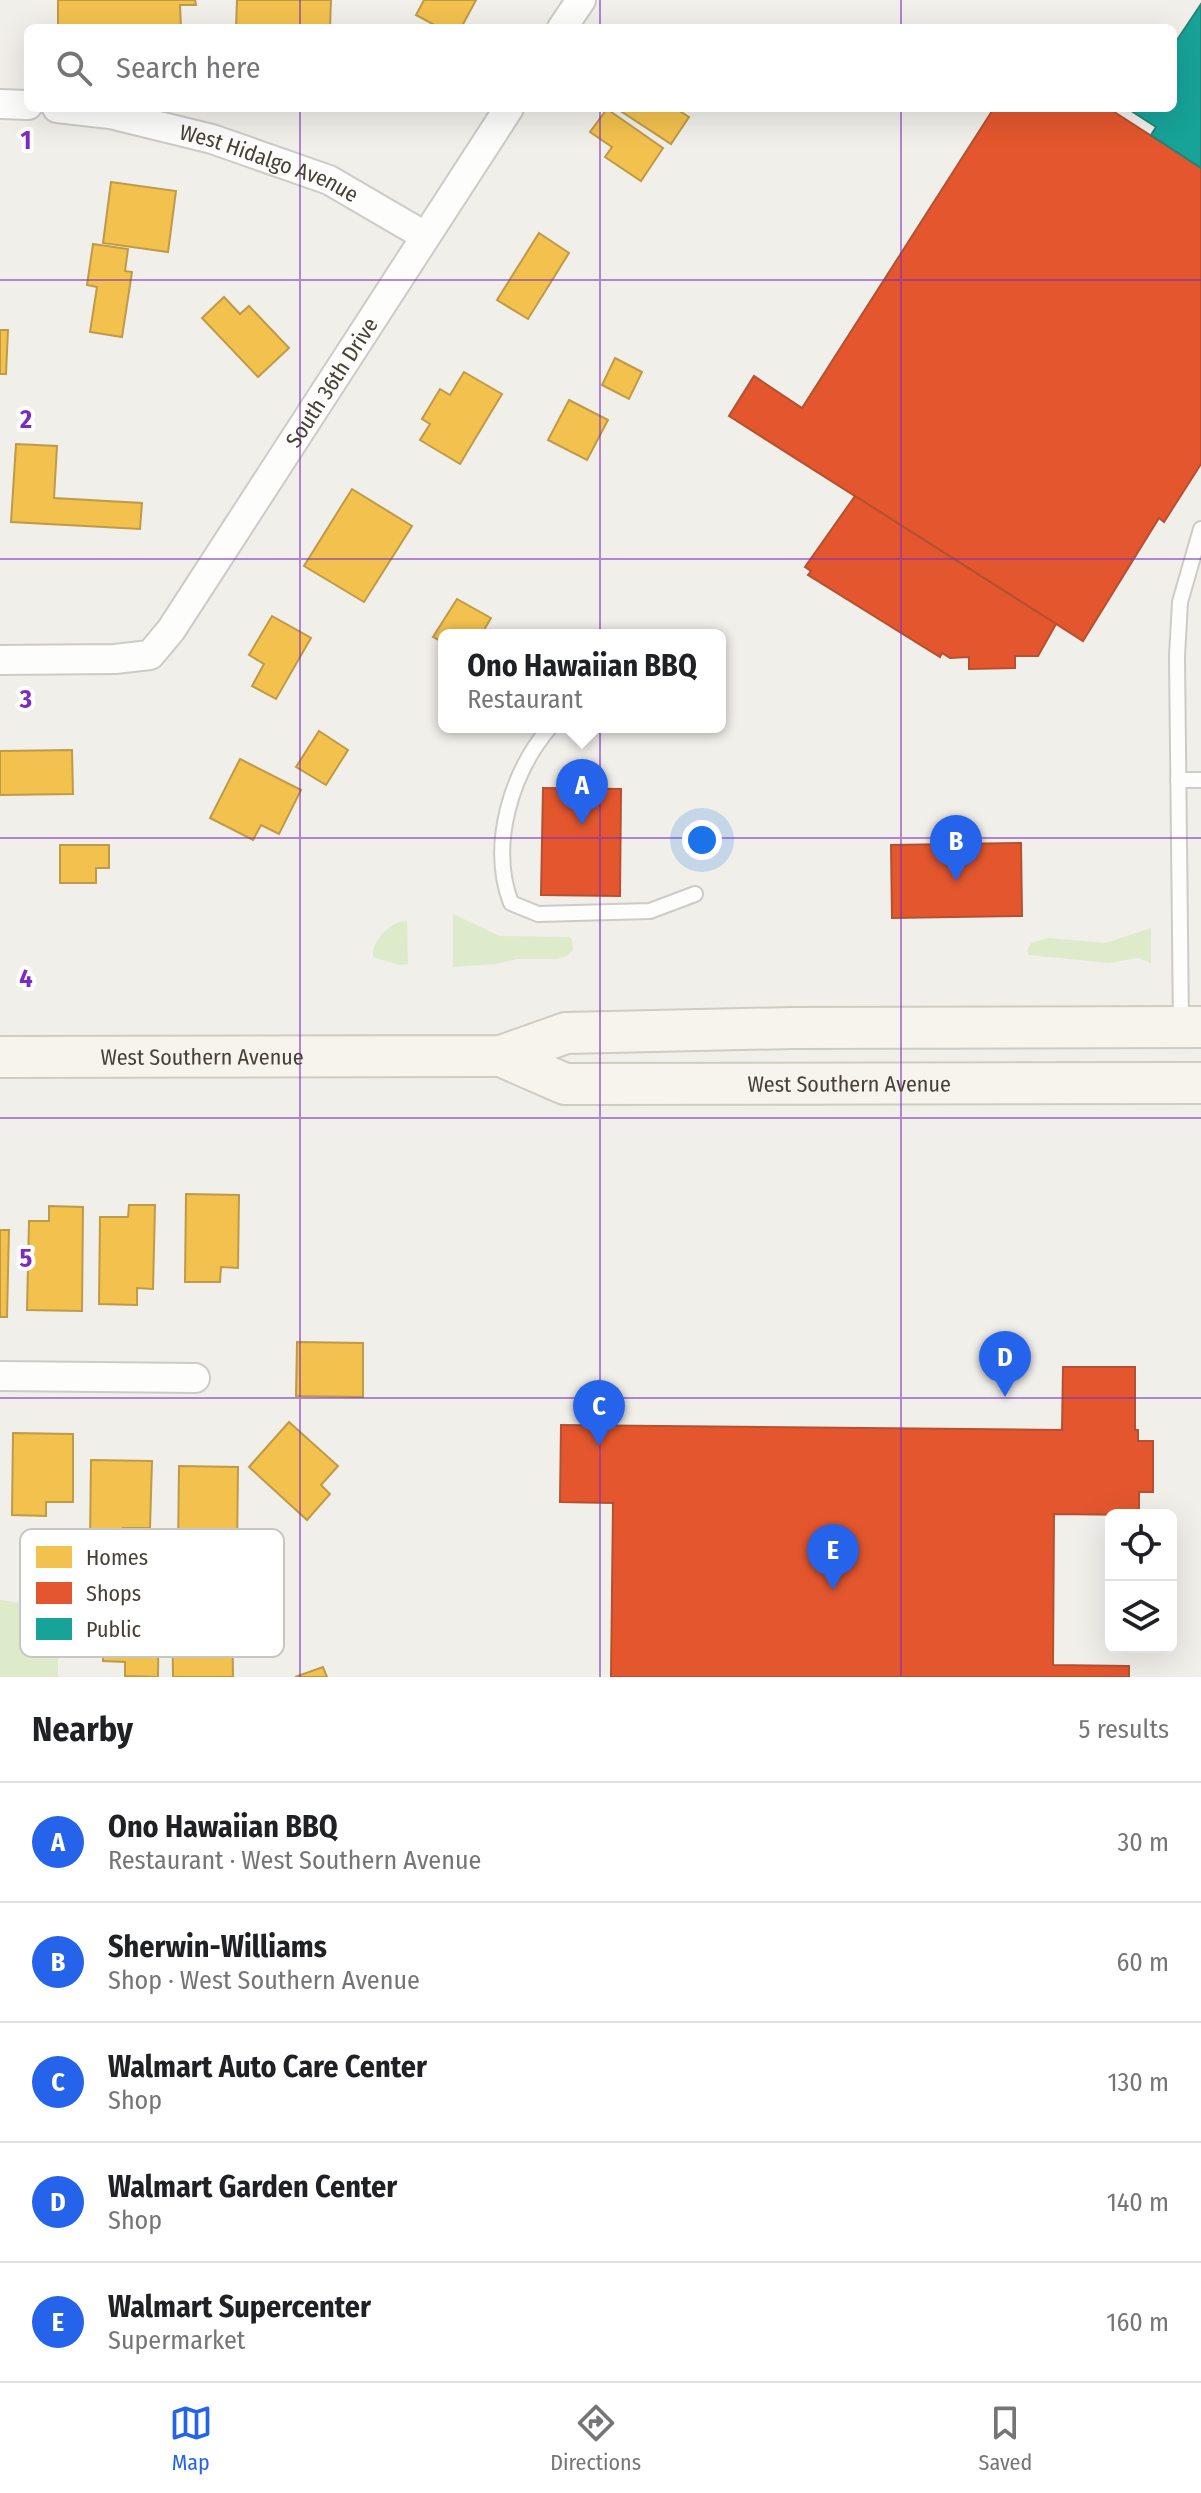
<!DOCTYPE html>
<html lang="en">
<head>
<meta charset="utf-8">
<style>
	body { margin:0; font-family:"Fira Sans Condensed",sans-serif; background:#f2f2f2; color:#202124 }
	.controls { position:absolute; right:24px; bottom:24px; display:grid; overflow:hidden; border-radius:12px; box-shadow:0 8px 32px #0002 }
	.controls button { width:72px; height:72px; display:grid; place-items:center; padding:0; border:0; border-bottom:2px solid #e0e0e0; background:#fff; color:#202124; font:40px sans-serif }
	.you { position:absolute; left:702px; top:840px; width:28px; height:28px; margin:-20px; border:6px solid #fff; border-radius:50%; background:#1a73e8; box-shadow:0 0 0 12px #1a73e833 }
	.badge { display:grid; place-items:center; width:52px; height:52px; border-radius:50%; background:#2563eb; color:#fff; font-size:26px; font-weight:700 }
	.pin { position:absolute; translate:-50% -66px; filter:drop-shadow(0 2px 4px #0008) }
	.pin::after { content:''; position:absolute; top:42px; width:28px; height:24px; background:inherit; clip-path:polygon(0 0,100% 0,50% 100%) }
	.popup { position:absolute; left:438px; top:629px; width:288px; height:104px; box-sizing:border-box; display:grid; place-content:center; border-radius:12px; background:#fff; filter:drop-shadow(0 2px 6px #0005); font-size:26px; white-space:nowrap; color:#757577 }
	.popup b { font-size:30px; color:#202124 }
	.popup::after { content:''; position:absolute; left:50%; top:100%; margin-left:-16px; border:16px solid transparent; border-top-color:#fff }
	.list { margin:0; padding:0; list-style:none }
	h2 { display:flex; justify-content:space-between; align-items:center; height:104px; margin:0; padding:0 32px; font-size:34px }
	h2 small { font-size:26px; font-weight:400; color:#757577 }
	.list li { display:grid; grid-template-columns:52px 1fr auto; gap:24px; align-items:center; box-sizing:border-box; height:120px; padding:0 32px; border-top:2px solid #e0e0e0 }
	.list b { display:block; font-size:30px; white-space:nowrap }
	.list p { margin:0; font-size:26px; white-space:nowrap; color:#757577 }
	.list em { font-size:26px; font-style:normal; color:#757577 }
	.icon { flex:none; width:44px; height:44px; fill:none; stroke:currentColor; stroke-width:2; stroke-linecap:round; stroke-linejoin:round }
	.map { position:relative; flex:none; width:1201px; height:1677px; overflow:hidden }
	.search { position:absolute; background:#fff; box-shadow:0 8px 32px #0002; left:24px; right:24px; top:24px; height:88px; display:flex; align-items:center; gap:20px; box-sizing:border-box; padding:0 28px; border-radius:12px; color:#757577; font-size:30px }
	.sheet { height:704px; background:#fff }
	nav { display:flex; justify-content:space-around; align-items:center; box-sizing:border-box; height:112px; border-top:2px solid #e0e0e0; background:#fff; font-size:22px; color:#757577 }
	nav a { display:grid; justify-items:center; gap:4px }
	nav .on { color:#2563eb }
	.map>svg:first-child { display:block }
	.green { fill:#ddebca }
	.homes { fill:#f2c14e; stroke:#bf9a47; stroke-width:2 }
	.shops { fill:#e4572e; stroke:#b55030; stroke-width:2 }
	.public { fill:#17a398; stroke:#25857b; stroke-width:2 }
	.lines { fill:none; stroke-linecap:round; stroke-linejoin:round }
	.service-casing { stroke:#cdcbc6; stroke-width:18 }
	.minor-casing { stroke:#cdcbc6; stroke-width:32 }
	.secondary-casing { stroke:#d0ccc1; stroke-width:44 }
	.service { stroke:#fdfdfc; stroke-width:14 }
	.minor { stroke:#fdfdfc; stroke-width:28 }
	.secondary { stroke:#f7f4ee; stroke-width:40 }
	.grid { fill:none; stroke:#7b2cbf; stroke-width:2; stroke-opacity:0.55 }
	.labels { text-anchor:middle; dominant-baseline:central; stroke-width:8; stroke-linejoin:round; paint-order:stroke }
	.street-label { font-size:22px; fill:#474036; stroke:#fff }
	.key { fill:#fff; stroke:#c8c6c3; stroke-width:2 }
	.key-label { font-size:22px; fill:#474036 }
	.grid-label { font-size:26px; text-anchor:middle; font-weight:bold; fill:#7b2cbf; stroke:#fff; stroke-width:8; stroke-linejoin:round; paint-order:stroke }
</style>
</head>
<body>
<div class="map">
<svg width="1201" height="1677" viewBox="0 0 1201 1677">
	<rect width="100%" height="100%" fill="#f0efea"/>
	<g class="green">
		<path d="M453,914L500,936L569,937L572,939L573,950L567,956L557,959H516L496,964L453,967Z"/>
		<path d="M407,921L408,964L399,965L373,957C372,940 390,921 407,921Z"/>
		<path d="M1151,928V963L1138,958L1109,963L1029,955L1027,951L1031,943L1048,938L1106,943Z"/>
		<path d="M0,1600L28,1604L58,1650V1677H0Z"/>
	</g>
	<g class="homes">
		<path d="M58,0H195L196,5H180L181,28H58Z"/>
		<path d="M237,0H331L330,28H236Z"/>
		<path d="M424,0H476L461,28H440L416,15Z"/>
		<path d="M616,108H675L689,117L671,144Z"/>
		<path d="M607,109L663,148L641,181L605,157L612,147L590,132Z"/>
		<path d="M111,182L176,191L168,252L103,243Z"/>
		<path d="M539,233L569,253L528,319L497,300Z"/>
		<path d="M93,244L128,249L125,271L132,272L122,337L90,332L97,287L87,285Z"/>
		<path d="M224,297L240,314L249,306L289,348L258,377L202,318Z"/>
		<path d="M0,330H8L6,374H0Z"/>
		<path d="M615,358L642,372L629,399L602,385Z"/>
		<path d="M464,372L502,394L460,464L420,440L430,424L422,419L440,389L450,395Z"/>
		<path d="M569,400L608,420L587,460L548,440Z"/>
		<path d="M16,444L57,446L54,498L142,503L140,529L11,522Z"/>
		<path d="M352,489L412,526L364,602L304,566Z"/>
		<path d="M457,599L491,618L481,635H444V643L433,637Z"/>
		<path d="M272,616L311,638L276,699L252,686L264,664L249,655Z"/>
		<path d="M319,731L348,750L326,785L296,767Z"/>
		<path d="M72,750L73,794L0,795V751Z"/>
		<path d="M240,759L301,790L279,834L261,825L253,840L210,818Z"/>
		<path d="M60,845H109V868H96V883H60Z"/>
		<path d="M186,1194L239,1195L238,1268L221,1267L220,1282H185Z"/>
		<path d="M129,1205H155L153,1289L137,1288V1305L99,1304L100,1217H128Z"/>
		<path d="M49,1206L83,1207L82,1311L27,1310L29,1221H49Z"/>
		<path d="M0,1230H9L7,1317H0Z"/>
		<path d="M297,1342L363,1343V1397L296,1396Z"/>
		<path d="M289,1422L338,1466L321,1485L330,1494L307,1520L249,1467Z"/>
		<path d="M13,1433L73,1434V1502H46V1516L12,1515Z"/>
		<path d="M91,1460L152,1461L150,1528H123L122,1542L90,1541Z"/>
		<path d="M179,1466L238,1467L237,1551L178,1550Z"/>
		<path d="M104,1588H159L158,1677L125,1676V1662L103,1661Z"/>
		<path d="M200,1594H232L233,1677H173L172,1608H200Z"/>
		<path d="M323,1667L327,1677H295Z"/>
	</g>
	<g class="shops">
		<path d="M994,108H1108L1201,168V464L1164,522L1159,518L1083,641L729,416L754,376L802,408Z"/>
		<path d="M855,496L1056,624L1038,656H1015V668L969,669V657L950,658L942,653L940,657L808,575L811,571L805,567Z"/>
		<path d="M543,788L621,789L620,896L541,895Z"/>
		<path d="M1021,843L1022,916L892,918L891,845Z"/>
		<path d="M1063,1367H1135V1430H1138V1441H1153V1492H1139V1515L1054,1514L1053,1665L1129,1666V1677H611L613,1503L560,1502L561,1425L1062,1430Z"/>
	</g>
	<path class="public" d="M1201,4V168L1151,135L1156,127L1130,110L1173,108V46Z"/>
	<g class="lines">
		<defs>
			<g id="service">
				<path d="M550,727C511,773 489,845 511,903L538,914L650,911L695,894"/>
				<path d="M1178,780H1201"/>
				<path d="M1181,1026L1177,656L1180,602L1201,529"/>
			</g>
			<g id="minor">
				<path d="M562,28L581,0"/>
				<path d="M0,104L28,105"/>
				<path id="s1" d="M57,108L110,114L212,139L329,180L425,236"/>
				<path id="s2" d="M0,660L115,659L150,655L171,630L509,108"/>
				<path d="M0,1376L195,1378"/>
			</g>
			<g id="secondary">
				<path id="s3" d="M501,1056L565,1084L1201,1083"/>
				<path id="s4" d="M0,1057L501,1056L566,1033L792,1028L1201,1027"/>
			</g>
		</defs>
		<use href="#service" class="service-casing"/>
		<use href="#minor" class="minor-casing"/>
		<use href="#secondary" class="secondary-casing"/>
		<use href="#service" class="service"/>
		<use href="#minor" class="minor"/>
		<use href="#secondary" class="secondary"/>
	</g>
	<path class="grid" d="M300,0V28M600,0V28M901,0V28M300,108V1677M600,108V1677M901,108V1677M0,280H1201M0,559H1201M0,838H1201M0,1118H1201M0,1398H1201"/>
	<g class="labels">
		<g class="street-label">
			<text stroke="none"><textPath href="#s1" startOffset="220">West Hidalgo Avenue</textPath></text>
			<text stroke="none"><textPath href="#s2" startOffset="478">South 36th Drive</textPath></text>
			<text stroke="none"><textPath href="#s4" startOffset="202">West Southern Avenue</textPath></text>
			<text stroke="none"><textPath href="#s3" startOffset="354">West Southern Avenue</textPath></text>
		</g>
	</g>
	<rect x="20" y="1529" width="264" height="128" rx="12" class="key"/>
	<rect x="36" y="1546" width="36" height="22" fill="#f2c14e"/>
	<rect x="36" y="1582" width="36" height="22" fill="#e4572e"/>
	<rect x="36" y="1618" width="36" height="22" fill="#17a398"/>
	<g class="key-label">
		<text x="86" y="1565">Homes</text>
		<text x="86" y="1601">Shops</text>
		<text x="86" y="1637">Public</text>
	</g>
	<g class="grid-label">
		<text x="26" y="149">1</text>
		<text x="26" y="428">2</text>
		<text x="26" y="708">3</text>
		<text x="26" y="987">4</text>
		<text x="26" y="1267">5</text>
	</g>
</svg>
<div class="controls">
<button><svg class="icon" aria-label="locate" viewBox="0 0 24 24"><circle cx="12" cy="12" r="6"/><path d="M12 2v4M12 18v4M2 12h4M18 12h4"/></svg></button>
<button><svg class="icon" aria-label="layers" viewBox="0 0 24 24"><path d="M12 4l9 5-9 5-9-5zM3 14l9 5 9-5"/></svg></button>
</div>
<div class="you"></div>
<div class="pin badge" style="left:582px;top:825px">A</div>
<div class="popup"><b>Ono Hawaiian BBQ</b>Restaurant</div>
<div class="pin badge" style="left:956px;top:881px">B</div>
<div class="pin badge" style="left:599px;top:1446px">C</div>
<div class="pin badge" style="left:1005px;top:1397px">D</div>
<div class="pin badge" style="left:833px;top:1590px">E</div>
<div class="search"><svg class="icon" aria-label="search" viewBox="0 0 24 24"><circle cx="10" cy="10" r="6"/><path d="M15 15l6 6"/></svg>Search here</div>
</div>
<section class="sheet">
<h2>Nearby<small>5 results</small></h2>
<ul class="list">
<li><span class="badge">A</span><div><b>Ono Hawaiian BBQ</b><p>Restaurant · West Southern Avenue</p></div><em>30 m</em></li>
<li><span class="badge">B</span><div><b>Sherwin-Williams</b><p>Shop · West Southern Avenue</p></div><em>60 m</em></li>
<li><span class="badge">C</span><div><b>Walmart Auto Care Center</b><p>Shop</p></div><em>130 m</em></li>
<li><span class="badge">D</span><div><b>Walmart Garden Center</b><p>Shop</p></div><em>140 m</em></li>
<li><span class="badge">E</span><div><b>Walmart Supercenter</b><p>Supermarket</p></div><em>160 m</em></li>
</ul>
</section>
<nav>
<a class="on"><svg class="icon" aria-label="map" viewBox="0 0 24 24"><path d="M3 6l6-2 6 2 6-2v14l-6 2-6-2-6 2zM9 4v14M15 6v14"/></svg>Map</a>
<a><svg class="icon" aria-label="directions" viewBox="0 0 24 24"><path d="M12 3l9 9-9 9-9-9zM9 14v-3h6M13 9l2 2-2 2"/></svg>Directions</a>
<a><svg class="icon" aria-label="saved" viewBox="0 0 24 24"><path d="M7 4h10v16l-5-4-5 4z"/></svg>Saved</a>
</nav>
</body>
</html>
